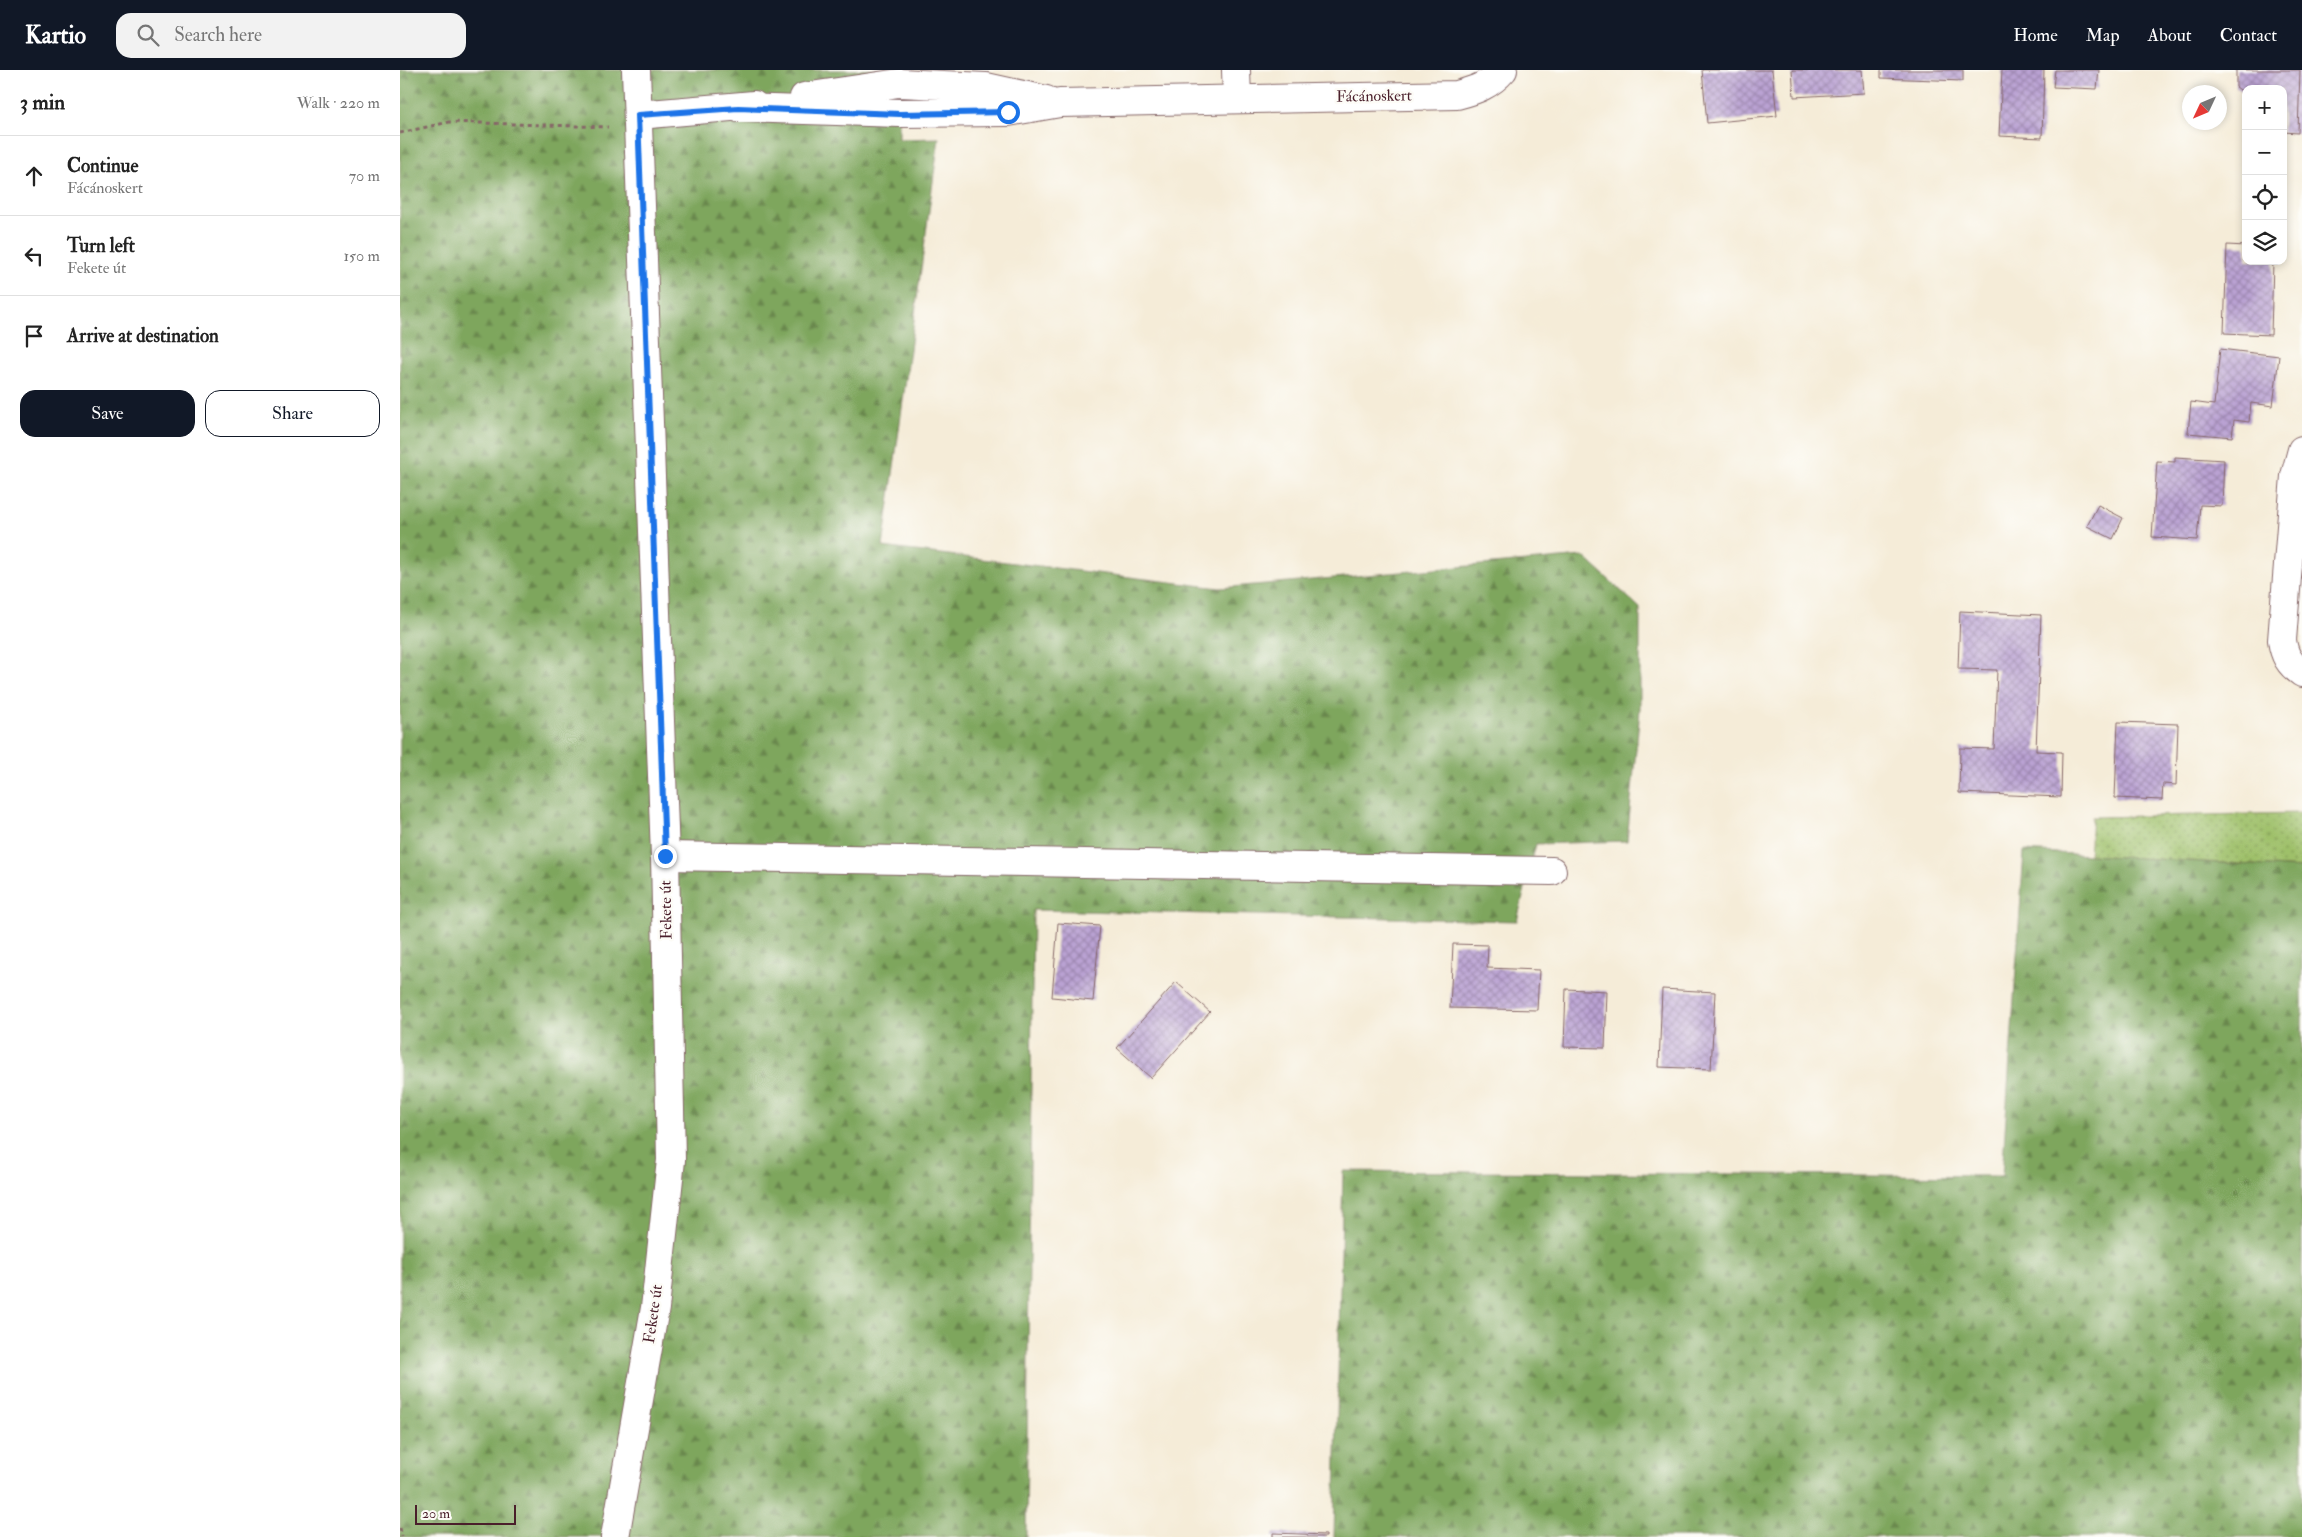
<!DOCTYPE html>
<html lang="en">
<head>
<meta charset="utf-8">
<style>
	body { margin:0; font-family:"IM FELL Double Pica",serif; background:#f2f2f2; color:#222 }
	.controls { position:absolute; right:15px; top:15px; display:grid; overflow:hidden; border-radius:10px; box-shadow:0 2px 8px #0003 }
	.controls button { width:45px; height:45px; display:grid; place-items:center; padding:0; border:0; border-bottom:1px solid #e0e0e0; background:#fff; color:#222; font:25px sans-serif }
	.compass { position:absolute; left:1782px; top:15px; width:45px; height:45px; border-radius:50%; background:#fff; box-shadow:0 2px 8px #0003; rotate:226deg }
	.scale { position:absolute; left:15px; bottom:12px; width:101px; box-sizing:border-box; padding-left:5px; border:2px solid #4a1f2b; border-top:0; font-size:14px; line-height:18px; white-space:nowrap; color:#4a1f2b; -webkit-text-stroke:4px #fdfcf7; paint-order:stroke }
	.stop { position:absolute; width:15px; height:15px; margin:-11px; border:4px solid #1a73e8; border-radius:50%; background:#fff }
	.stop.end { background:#1a73e8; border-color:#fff; box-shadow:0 1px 5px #0008 }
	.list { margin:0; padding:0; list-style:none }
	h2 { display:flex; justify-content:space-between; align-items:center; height:65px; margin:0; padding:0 20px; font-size:21px }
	h2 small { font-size:16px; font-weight:400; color:#767676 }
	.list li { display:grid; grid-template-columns:32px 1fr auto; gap:15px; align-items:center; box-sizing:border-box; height:80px; padding:0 20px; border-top:1px solid #e0e0e0 }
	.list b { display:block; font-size:19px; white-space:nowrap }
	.list p { margin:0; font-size:16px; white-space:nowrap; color:#767676 }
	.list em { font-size:16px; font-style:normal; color:#767676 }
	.actions { display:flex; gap:10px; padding:15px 20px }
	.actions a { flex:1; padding:11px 0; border:1px solid #111827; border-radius:15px; text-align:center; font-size:18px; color:#111827 }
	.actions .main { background:#111827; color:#fff }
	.icon { flex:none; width:28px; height:28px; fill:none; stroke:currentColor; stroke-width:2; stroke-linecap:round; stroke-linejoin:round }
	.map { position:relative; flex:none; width:1902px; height:1467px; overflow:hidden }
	header { display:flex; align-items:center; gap:30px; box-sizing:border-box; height:70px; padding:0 25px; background:#111827; color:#fff }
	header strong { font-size:24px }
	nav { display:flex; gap:28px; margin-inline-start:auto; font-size:18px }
	.search { width:350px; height:45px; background:#f2f2f2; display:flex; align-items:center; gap:12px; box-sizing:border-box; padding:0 18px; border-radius:15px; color:#767676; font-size:19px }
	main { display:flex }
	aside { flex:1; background:#fff }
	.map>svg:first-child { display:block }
	.grass { fill:url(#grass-dots); stroke:#74704a }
	.forest { fill:url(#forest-firs); stroke:#646244 }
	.building { fill:url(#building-cross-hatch) }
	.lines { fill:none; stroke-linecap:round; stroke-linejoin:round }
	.minor-casing { stroke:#866768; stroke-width:30 }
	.path { stroke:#866768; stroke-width:3; stroke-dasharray:4 4; stroke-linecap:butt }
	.minor { stroke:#fff; stroke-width:28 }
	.route { stroke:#1a73e8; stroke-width:6 }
	.labels { text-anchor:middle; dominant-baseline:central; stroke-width:5; stroke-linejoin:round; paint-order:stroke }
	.street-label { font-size:16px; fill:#4a1f2b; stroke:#fdfcf7 }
</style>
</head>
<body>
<header>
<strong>Kartio</strong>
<div class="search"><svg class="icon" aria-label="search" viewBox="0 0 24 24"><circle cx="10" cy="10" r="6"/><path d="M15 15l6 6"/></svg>Search here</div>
<nav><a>Home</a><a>Map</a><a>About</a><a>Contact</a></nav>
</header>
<main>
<aside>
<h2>3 min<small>Walk · 220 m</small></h2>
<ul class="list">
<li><svg class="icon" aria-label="ahead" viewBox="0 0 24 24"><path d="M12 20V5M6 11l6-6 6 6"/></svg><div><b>Continue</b><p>Fácánoskert</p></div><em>70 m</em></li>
<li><svg class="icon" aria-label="left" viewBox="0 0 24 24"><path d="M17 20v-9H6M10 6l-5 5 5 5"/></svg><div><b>Turn left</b><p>Fekete út</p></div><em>150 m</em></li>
<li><svg class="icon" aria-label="arrive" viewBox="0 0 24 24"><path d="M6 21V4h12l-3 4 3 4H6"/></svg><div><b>Arrive at destination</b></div></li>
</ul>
<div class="actions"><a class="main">Save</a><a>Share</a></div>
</aside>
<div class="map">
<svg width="1902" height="1467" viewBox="0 0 1902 1467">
	<defs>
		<pattern id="grass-dots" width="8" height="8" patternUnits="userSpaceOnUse" patternTransform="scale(1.25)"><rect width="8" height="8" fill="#9ec069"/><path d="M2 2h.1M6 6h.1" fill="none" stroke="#839b57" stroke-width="1.8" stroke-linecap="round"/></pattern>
		<pattern id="forest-firs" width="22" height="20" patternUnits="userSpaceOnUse" patternTransform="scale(1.25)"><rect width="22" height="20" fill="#7ea65d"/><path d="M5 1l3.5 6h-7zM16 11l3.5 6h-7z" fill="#69874d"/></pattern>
		<pattern id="building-cross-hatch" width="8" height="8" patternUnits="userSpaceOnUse" patternTransform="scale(1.25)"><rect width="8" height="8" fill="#baa2d3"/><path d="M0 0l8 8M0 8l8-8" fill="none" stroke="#9983ab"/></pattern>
	</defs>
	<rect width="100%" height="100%" fill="#fdfcf7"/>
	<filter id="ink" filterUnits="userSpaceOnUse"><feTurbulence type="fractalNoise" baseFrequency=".02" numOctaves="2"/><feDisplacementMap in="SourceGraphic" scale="10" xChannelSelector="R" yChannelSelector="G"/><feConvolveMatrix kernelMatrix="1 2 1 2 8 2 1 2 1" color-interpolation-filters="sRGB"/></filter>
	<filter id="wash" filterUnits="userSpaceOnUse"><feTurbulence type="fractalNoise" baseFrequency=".0096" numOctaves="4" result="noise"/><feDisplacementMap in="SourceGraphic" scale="20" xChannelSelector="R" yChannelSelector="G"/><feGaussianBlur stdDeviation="1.12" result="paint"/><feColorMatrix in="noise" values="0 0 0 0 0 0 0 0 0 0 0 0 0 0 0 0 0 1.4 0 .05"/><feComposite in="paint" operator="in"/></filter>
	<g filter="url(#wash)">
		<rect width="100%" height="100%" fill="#f5ecd8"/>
		<path class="grass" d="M1902,743V798L1689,785L1692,747Z"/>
		<g class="forest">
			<path d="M0,0H499V69L539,68L483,477L820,518L1183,486L1240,538V639L1227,771L1136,774L1117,851L633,840L626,1467H0Z"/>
			<path d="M1624,781L1902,798V1467H934L943,1101L1602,1106Z"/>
		</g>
		<g id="blocks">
			<g class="building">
				<path d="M1302,0H1372L1377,46L1307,53Z"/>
				<path d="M1392,0H1462L1464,23L1394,27Z"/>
				<path d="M1481,0H1563V11L1481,8Z"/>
				<path d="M1602,0H1644L1642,68L1599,66Z"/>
				<path d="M1655,0H1699L1697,19L1653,17Z"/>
				<path d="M1836,0H1900L1898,63L1883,62V19H1846V24L1836,17Z"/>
				<path d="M1827,175L1846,176V191H1873L1871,265L1824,263Z"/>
				<path d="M1820,279L1879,286L1873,336L1851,333L1849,352L1834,350L1832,367L1788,363L1791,332L1814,335Z"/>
				<path d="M1775,387L1824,390L1822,436L1800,435L1797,470L1752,467L1757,391L1775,392Z"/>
				<path d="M1698,435L1723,448L1713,469L1687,456Z"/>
				<path d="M1560,541L1641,545L1636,681L1662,682L1661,727L1559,723L1560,678L1594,679L1597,600L1558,599Z"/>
				<path d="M1718,652L1778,654L1776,715L1763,714L1762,730L1715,728Z"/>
				<path d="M658,853L700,856L693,931L652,927Z"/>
				<path d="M1053,874L1088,875L1087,898L1139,900L1137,940L1050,938Z"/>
				<path d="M776,912L810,942L751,1008L717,978Z"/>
				<path d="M1166,919L1207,921L1205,978L1164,977Z"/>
				<path d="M1262,919L1315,922L1311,999L1259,997Z"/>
				<path d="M873,1463L926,1465V1467H873Z"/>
			</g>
		</g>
	</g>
	<g filter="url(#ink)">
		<use href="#blocks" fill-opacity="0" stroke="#866768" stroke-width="1"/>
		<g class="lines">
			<defs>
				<g id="minor">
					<path d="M836,0L837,28"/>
					<path d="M404,27L499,13L586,17L646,30"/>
					<path d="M338,38L500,43L608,42L660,33L1057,25C1076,20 1090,15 1103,0"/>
					<path d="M238,45L354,35"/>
					<path d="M1902,380L1895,406L1882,570C1884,585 1889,594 1902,603"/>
					<path d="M265,786L1152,801"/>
					<path d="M215,1467L255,1238L271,1090L265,786L236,0"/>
				</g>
			</defs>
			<use href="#minor" class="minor-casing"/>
			<g class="path">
				<path d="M0,63L49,52L208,57"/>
				<path d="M0,1458L2,1467"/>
			</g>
			<use href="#minor" class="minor"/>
		</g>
	</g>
	<g class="lines" filter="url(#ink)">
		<path class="route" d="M265,786L238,45L338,38L500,44L608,42"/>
	</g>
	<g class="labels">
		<g class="street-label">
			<text transform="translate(974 26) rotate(-1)">Fácánoskert</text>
			<text transform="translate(266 840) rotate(-91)">Fekete út</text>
			<text transform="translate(253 1244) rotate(-82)">Fekete út</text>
		</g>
	</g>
</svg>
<div class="controls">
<button>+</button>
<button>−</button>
<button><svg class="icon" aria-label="locate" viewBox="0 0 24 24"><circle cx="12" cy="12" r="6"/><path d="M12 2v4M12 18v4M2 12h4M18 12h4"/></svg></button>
<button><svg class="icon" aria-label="layers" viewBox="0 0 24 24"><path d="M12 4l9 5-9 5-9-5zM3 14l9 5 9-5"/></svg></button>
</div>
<svg class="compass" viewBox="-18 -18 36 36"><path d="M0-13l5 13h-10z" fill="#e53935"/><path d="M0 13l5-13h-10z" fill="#767676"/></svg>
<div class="scale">20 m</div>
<div class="stop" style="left:608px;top:42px"></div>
<div class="stop end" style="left:265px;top:786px"></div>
</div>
</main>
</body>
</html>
